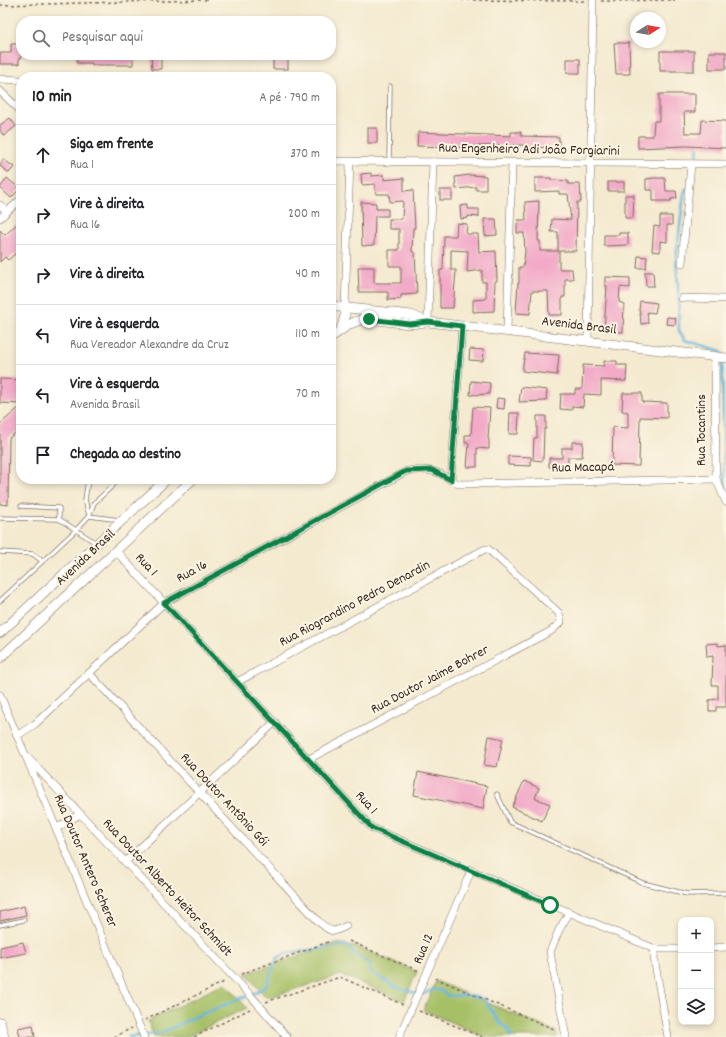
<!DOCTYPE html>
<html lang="pt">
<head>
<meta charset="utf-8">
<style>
	body { margin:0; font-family:Dekko,sans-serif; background:#f2f2f2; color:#202124 }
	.controls { position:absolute; right:12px; bottom:12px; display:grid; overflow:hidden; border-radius:8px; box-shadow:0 2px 6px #0003 }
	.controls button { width:36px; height:36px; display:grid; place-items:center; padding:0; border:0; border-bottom:1px solid #e0e0e0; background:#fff; color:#202124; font:20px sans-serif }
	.compass { position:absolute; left:630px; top:12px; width:36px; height:36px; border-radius:50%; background:#fff; box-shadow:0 2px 6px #0003; rotate:79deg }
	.stop { position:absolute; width:12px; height:12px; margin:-9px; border:3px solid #0b8043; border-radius:50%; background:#fff }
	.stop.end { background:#0b8043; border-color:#fff; box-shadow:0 1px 4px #0008 }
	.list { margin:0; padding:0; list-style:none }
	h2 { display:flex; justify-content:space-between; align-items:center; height:52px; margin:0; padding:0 16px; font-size:17px }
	h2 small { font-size:13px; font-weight:400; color:#757577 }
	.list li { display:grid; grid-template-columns:26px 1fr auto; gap:12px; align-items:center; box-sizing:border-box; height:60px; padding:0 16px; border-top:1px solid #e0e0e0 }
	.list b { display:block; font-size:15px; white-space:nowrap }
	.list p { margin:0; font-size:13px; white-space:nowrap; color:#757577 }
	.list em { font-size:13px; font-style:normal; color:#757577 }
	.icon { flex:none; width:22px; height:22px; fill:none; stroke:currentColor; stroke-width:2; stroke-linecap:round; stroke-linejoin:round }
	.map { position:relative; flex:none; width:726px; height:1037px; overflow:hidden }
	.search { position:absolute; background:#fff; box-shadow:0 2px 6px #0003; left:16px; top:16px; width:320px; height:44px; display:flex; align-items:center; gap:10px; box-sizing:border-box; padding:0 14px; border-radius:16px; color:#757577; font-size:15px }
	.panel { position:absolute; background:#fff; box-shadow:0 2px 6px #0003; left:16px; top:72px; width:320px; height:412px; border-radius:16px }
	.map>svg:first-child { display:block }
	.green { fill:#a6c066; stroke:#707542 }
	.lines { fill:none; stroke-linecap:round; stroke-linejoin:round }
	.stream { stroke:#5fb3db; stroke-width:2.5 }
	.building { fill:#f2aac8 }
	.service-casing { stroke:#7c6d5c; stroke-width:5 }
	.minor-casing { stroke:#7c6d5c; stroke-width:8 }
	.tertiary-casing { stroke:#7c6d5c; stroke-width:10 }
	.path { stroke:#7c6d5c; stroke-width:1.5; stroke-dasharray:3 3; stroke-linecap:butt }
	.service { stroke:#fff; stroke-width:3.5 }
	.minor { stroke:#fff; stroke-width:7 }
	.tertiary { stroke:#fff; stroke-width:9 }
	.route { stroke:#0b8043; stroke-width:5 }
	.labels { text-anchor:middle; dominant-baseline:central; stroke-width:4; stroke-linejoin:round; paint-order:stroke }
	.street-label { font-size:14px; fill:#3b2a1e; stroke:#fcf5e5 }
</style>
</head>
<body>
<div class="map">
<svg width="726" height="1037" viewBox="0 0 726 1037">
	<rect width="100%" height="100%" fill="#fcf5e5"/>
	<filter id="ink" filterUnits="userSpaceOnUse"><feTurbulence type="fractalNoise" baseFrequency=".025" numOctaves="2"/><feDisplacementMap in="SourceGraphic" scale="8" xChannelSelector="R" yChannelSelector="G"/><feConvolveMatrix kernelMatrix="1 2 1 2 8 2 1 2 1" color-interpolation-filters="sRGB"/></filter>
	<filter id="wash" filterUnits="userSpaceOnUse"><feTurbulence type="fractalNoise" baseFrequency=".012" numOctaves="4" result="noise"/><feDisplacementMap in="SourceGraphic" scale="16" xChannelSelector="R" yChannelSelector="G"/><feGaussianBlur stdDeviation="0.9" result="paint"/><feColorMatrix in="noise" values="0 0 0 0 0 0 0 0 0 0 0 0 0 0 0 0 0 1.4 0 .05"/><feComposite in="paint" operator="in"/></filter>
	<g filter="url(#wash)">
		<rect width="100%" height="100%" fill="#f4ead0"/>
		<g class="green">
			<path d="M336,943L355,946L417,972L404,1001L341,975L267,998L246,974Z"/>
			<path d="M436,981L557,1032V1037H485L423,1010Z"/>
			<path d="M225,983L247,1008L186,1037H154L148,1021Z"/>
		</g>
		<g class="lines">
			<g class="stream">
				<path d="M697,158L698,145"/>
				<path d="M686,189L684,194L676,258L678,283L679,331L685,340L721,351L722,355"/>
				<path d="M722,360L724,475L726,490"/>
				<path d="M129,1037L161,1033L197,1016L257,992L266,986L277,958L288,953L340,946H348L355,955L368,962L371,972L396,987L422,995C433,988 438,987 448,996L466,995L484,999L499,1022L508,1029L512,1037"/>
			</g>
		</g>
		<g id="blocks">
			<g class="building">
				<path d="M614,43H629L630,74H616Z"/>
				<path d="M11,44H21V58H19V64H0V53H11Z"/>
				<rect x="660" y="51" width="34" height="20"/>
				<rect x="709" y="52" width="17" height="17"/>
				<path d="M77,55H133V65H92V63H77Z"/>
				<path d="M151,55H161V69H152Z"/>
				<rect x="273" y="57" width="15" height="12"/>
				<rect x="567" y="59" width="13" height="14"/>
				<path d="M659,94H695V112H684L685,133H701L702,120L726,121V148L686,146L638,148V136H653L654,121H659Z"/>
				<path d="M10,118L16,126L4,136L0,131V125Z"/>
				<rect x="368" y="128" width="9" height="15"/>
				<path d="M418,132L511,136V132H521V136L559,137V148L526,147V145L474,146V148L417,146Z"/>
				<path d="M3,159L14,167L9,173L0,166Z"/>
				<path d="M371,173V176L384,175V180L404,178V191L413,190L415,228H413L412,252H415L417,294L401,295V299L388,300V292H359L358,267H374V283H401V266H389V250H399V229H389V219H402L403,201L390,202L389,194H376L375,184L362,185L361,174Z"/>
				<path d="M469,175L486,176V190H476V187L456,189L455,177Z"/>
				<path d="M7,178L20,189L11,198L0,188Z"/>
				<path d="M535,178H551V180L568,181V184H580L581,202H577L576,251H559V269H572L573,279H565V297H562V315H549L548,291H532L530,314L516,313L518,283H519V267H523L525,252L524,233H517V226L518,220H526L525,202L539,201L538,241H540V251H558V232H551L552,219L571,220L568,194H559V191L535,192Z"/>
				<path d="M654,178H665L666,191H676L677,198L671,199V201H653V190H646V179Z"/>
				<rect x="608" y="182" width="16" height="9"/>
				<rect x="440" y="190" width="12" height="10"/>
				<path d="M625,195H634L633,218H625Z"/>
				<path d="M361,202L376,203V209H388V216H375L374,245L362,246Z"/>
				<path d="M468,205V209H479V217L468,216V218L461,219L460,206Z"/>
				<path d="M660,216H672V225H667V242L660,241V252L652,251L654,226L660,227Z"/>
				<path d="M484,219H496L497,235L485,236Z"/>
				<path d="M21,220V259L15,254L8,260L5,257L0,262V230L5,235Z"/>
				<path d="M457,223L467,224L466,234H478L479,252L496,251L497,281H495L494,311L473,312V300L486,299V282H482V270L467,272L468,251L451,250V270H456L453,308H440V270H443L444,236H456Z"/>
				<path d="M619,233H628V245L604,246V235H619Z"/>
				<path d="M638,256L647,257L646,268H637Z"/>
				<path d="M645,272H653L654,286H646Z"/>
				<path d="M605,277L630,278V288L620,287L619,302L624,304L623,332L604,331L607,286H605Z"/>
				<path d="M640,301L657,303L655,313L647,312L648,323L641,324L640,312L639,311Z"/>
				<path d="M667,317L676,318L675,325L666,324Z"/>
				<path d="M470,349L484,350L483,361L469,360Z"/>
				<path d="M525,353L559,355L557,375L522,371Z"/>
				<path d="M604,361H617V365H627L626,381L601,380V395L584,394L583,407L572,406V410L560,409L561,394H575V389H582L583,365L604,366Z"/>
				<path d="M0,379L21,380V404L0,403Z"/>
				<path d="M471,381L490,383L489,394L470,395Z"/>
				<path d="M521,387L547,390L546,401L519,402Z"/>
				<path d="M623,393H642V402L667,403V418L640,417L639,466L612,465L613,427L628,428V412L622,411Z"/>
				<path d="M497,398L505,399L504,409L496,408Z"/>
				<path d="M21,406V428L9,438L8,505L0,504V424Z"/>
				<path d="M473,407L490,408L488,439H489V449L477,448V467H467L469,443H465V435H471Z"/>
				<path d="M510,413H519L518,434H509Z"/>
				<path d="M537,416H546V429H544L543,461L533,460L534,438H537Z"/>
				<path d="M572,442H583L582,457H568V470L549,467V458H562V448H572Z"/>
				<path d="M508,456L531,457V466L508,465Z"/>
				<path d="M718,643V646L726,645V707H716V711H709V700L718,699V685H712L713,656L707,657L706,644Z"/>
				<path d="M489,736L503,739L497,767L484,765Z"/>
				<path d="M418,772L487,786L483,809L414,795Z"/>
				<path d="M524,781L539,788L535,798L550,804L542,821L512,807Z"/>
				<path d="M24,906L26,915L0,921V912Z"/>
				<path d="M23,942L26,953L0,958V947Z"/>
				<path d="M33,1025L35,1037H20L18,1028Z"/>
			</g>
		</g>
	</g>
	<g filter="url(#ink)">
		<use href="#blocks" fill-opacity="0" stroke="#7c6d5c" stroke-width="1"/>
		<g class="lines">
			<defs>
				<g id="service">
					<path d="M389,162L390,86"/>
					<path d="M88,479L85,500L89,515"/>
					<path d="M21,506L59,508V519"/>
					<path d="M89,516L120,520"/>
					<path d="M0,518L59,519L96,543"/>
					<path d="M0,552L33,554L42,561"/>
					<path d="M0,601L76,530L89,516L94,503L120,479"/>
					<path d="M497,794L510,822L643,883L687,894L726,893"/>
					<path d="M0,925L24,920"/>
				</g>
				<g id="minor">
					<path d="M0,79L21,80"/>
					<path d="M0,91L21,111"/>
					<path d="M331,161L726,164"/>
					<path d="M0,205L7,211"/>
					<path d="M0,218L21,199"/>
					<path d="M682,263L691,164"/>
					<path d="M682,298L726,299"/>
					<path d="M345,308L350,162"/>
					<path d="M428,322L433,162"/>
					<path d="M507,331L512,163"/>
					<path d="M588,341L593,0"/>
					<path d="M715,356L716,479L726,502"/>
					<path d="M451,480L462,326"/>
					<path d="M115,550L372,828L655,949H681"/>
					<path d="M89,673L318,921C331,932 331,934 346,926"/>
					<path d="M237,682L485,549H488L559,613L561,622L551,631L309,759"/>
					<path d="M0,695L144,1037"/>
					<path d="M18,735L35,724L164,603L407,471C431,468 438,471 458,484L716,479"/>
					<path d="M27,757L251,996L287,1037"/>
					<path d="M57,828L80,814"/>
					<path d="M125,862L275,722"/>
					<path d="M711,948L726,947"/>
					<path d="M655,949L654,958L668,1037"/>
					<path d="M399,1037L471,871"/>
					<path d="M566,1037L550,952L559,930L569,913"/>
				</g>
				<g id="tertiary">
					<path d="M331,306L411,315L428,322L437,323L726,358"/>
					<path d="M341,329L345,316V308"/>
					<path d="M331,337L350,324L360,320L369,319L410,324L426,322"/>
					<path d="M0,633L167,479"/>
					<path d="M0,658L193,479"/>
					<path d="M0,1022L4,1037"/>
				</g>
			</defs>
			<use href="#service" class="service-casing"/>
			<use href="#minor" class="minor-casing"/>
			<use href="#tertiary" class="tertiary-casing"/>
			<g class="path">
				<path d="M461,0L585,1"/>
				<path d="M601,1L675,0"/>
				<path d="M0,5L209,0"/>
				<path d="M349,941L419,971"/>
				<path d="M241,974L328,942"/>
				<path d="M435,978L556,1030"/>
				<path d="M266,1002L340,977L404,1005"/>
				<path d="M419,1011L482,1037"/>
				<path d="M145,1020L226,981"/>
				<path d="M114,1037L132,1028"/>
				<path d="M194,1037L250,1009"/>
			</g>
			<use href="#service" class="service"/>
			<use href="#minor" class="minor"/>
			<use href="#tertiary" class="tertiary"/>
		</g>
	</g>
	<g class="lines" filter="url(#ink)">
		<path class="route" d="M369,319L410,324L428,322L462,326L451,480L432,470L406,471L164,603L372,828L550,905"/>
	</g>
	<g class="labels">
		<g class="street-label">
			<text transform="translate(529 150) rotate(1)">Rua Engenheiro Adi João Forgiarini</text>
			<text transform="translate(579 326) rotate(7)">Avenida Brasil</text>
			<text transform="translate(702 430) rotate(-90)">Rua Tocantins</text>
			<text transform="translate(583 468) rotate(-1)">Rua Macapá</text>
			<text transform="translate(86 558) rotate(-43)">Avenida Brasil</text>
			<text transform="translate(146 565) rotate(47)">Rua 1</text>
			<text transform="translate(192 572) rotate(-29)">Rua 16</text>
			<text transform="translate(355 604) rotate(-28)">Rua Riograndino Pedro Denardin</text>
			<text transform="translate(430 680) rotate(-28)">Rua Doutor Jaime Bohrer</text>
			<text transform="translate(224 800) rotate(47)">Rua Doutor Antônio Gói</text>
			<text transform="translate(366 803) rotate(48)">Rua 1</text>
			<text transform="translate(85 861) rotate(67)">Rua Doutor Antero Scherer</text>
			<text transform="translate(167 888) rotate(47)">Rua Doutor Alberto Heitor Schmidt</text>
			<text transform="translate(424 949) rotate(-67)">Rua 12</text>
		</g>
	</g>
</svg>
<div class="controls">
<button>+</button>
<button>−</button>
<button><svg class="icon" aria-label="layers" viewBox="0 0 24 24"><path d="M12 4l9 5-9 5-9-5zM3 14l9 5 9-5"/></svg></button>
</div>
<svg class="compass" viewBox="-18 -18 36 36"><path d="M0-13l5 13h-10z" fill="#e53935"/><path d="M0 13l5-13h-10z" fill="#757577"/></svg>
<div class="stop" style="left:550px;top:905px"></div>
<div class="stop end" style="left:369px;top:319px"></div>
<div class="search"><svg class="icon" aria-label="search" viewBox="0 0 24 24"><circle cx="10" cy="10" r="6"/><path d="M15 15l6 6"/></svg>Pesquisar aqui</div>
<section class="panel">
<h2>10 min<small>A pé · 790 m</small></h2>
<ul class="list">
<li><svg class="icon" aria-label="ahead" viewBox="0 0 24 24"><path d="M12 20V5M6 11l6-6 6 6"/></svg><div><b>Siga em frente</b><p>Rua 1</p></div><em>370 m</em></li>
<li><svg class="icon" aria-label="right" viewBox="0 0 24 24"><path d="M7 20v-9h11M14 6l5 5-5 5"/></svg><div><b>Vire à direita</b><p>Rua 16</p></div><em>200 m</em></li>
<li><svg class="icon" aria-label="right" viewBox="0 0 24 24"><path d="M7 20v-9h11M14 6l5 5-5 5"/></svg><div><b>Vire à direita</b></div><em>40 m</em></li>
<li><svg class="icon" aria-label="left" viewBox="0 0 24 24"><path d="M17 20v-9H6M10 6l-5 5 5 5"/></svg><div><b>Vire à esquerda</b><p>Rua Vereador Alexandre da Cruz</p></div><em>110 m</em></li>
<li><svg class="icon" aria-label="left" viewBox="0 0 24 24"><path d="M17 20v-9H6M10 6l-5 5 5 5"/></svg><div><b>Vire à esquerda</b><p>Avenida Brasil</p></div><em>70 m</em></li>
<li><svg class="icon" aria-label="arrive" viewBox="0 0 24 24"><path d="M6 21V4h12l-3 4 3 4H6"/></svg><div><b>Chegada ao destino</b></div></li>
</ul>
</section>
</div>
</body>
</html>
